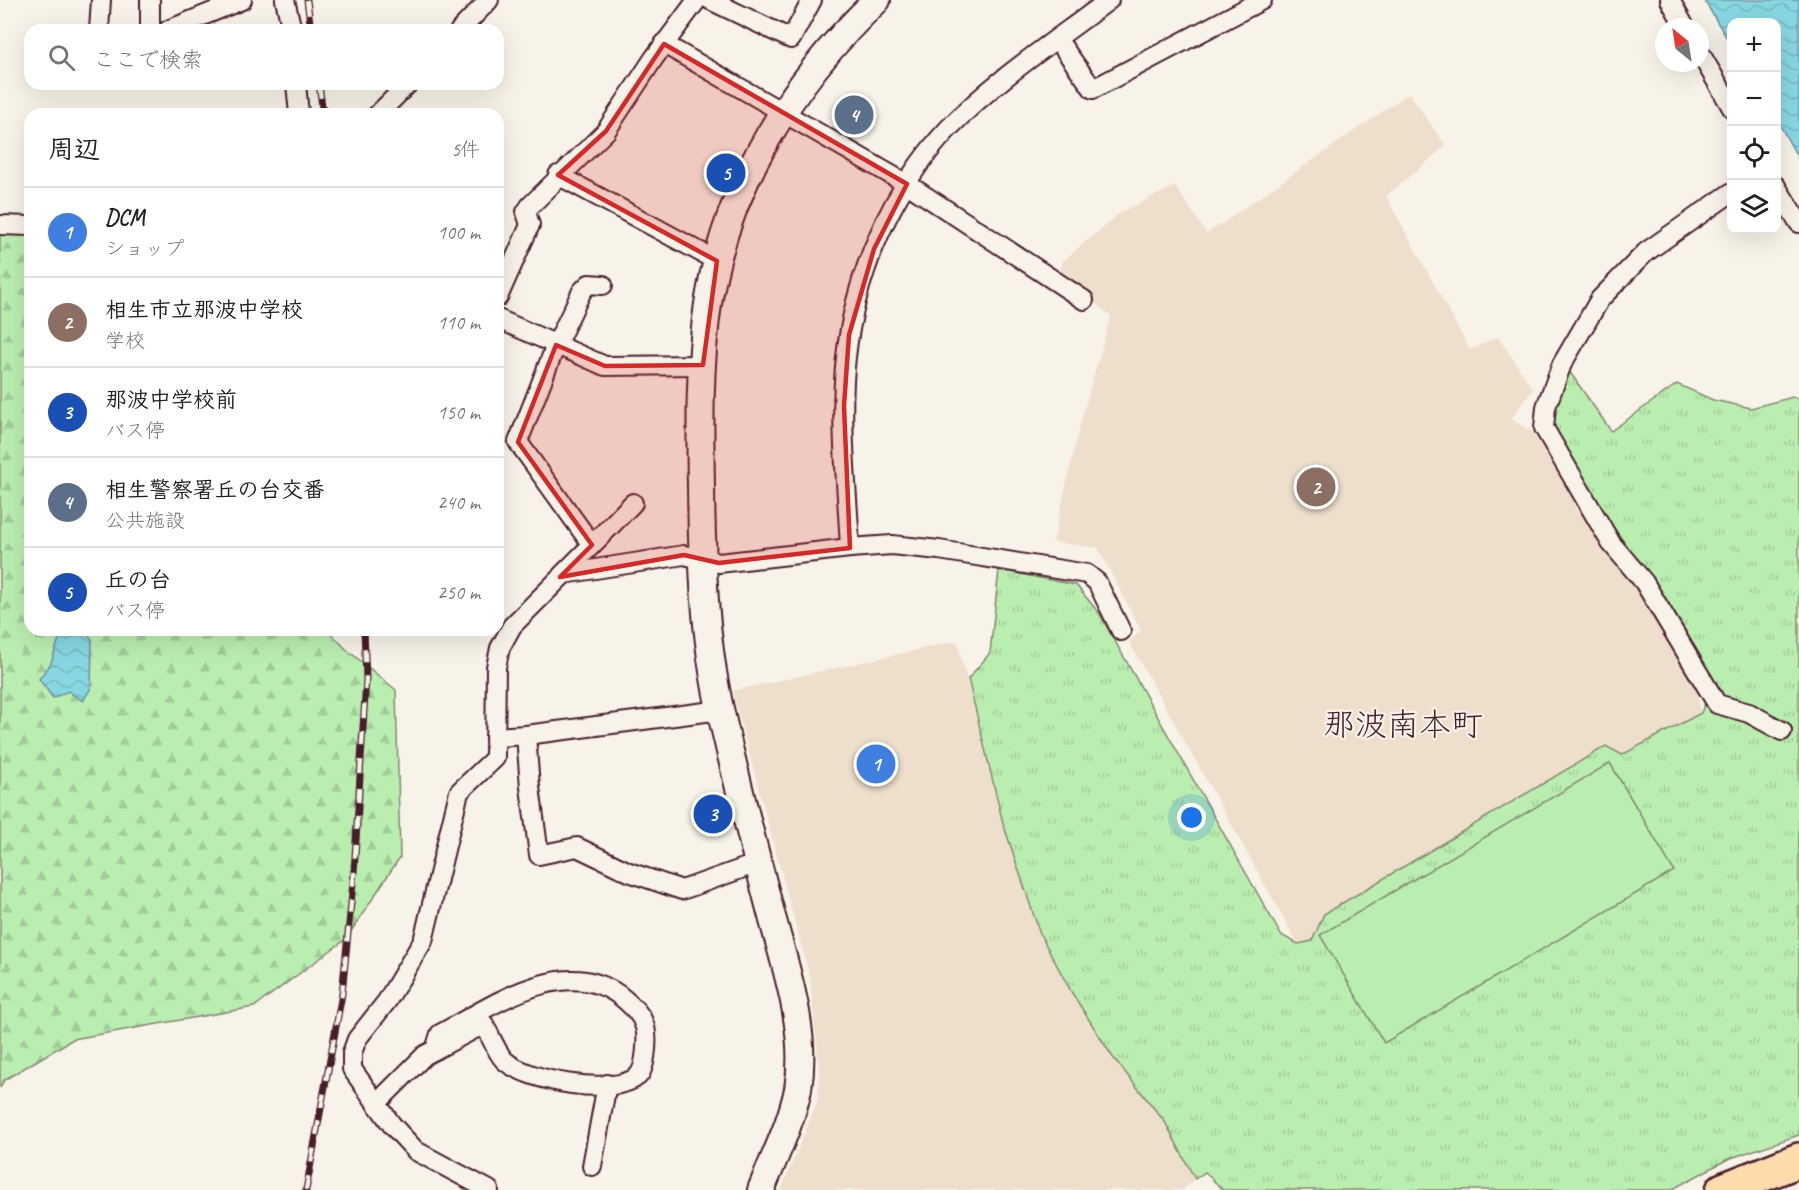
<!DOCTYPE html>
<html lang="ja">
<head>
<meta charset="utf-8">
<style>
	body { margin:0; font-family:Caveat,"Klee One",sans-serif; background:#f2f2f2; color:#202124 }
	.controls { position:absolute; right:18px; top:18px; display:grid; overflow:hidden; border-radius:12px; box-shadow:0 6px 24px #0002 }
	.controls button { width:54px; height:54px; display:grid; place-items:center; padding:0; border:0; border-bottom:2px solid #e0e0e0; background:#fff; color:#202124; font:30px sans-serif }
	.compass { position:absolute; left:1655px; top:18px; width:54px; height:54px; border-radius:50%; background:#fff; box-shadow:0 6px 24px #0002; rotate:330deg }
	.you { position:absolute; left:1192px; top:818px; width:21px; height:21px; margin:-15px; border:4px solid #fff; border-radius:50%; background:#1a73e8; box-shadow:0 0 0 9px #1a73e833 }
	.badge { display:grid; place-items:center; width:39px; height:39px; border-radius:50%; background:#1a73e8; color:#fff; font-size:20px; font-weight:700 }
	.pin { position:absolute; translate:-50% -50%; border:3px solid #fff; box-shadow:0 2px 6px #0006 }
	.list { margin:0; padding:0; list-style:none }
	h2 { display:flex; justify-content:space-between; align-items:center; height:78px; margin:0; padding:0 24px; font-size:26px }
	h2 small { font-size:20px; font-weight:400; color:#757577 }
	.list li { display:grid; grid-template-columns:39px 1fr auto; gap:18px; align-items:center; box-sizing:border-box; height:90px; padding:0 24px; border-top:2px solid #e0e0e0 }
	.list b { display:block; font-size:22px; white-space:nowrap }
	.list p { margin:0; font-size:20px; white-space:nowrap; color:#757577 }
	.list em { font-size:20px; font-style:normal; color:#757577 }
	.icon { flex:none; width:33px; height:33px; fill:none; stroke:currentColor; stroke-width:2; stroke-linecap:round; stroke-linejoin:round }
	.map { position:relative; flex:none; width:1799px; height:1190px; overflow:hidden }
	.search { position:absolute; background:#fff; box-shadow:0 6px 24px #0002; left:24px; top:24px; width:480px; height:66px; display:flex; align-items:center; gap:15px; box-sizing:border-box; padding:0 21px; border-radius:18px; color:#757577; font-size:22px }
	.panel { position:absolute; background:#fff; box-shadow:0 6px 24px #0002; left:24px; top:108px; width:480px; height:528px; border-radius:18px }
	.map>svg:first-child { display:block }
	.built { fill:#eedfcc }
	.forest { fill:url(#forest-firs); stroke:#82866e; stroke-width:1.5 }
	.park { fill:url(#park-tufts); stroke:#82866e; stroke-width:1.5 }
	.pitch { fill:#baeeb0; stroke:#82866e; stroke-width:1.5 }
	.water { fill:url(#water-waves); stroke:#6f8d99; stroke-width:1.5 }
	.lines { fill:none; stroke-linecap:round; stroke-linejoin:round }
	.street-casing { stroke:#4a1f2b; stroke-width:22 }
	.secondary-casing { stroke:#4a1f2b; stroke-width:30 }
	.highway-casing { stroke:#4a1f2b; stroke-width:38 }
	.street { stroke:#f7f3e8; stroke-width:18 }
	.secondary { stroke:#f7f3e8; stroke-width:26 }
	.highway { stroke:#fedbac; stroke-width:33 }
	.rail-casing { stroke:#4a1f2b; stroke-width:7 }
	.rail { stroke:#f7f3e8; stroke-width:4.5; stroke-dasharray:14; stroke-linecap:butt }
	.marked { fill:#d62828; fill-opacity:0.2; stroke:#d62828; stroke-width:4.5; stroke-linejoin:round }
	.labels { text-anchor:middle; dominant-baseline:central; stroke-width:4.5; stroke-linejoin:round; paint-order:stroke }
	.neighbourhood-label { font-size:32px; fill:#4a1f2b; stroke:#f7f3e8 }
</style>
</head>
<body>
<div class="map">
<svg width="1799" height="1190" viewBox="0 0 1799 1190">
	<defs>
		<pattern id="forest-firs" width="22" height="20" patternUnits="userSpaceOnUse" patternTransform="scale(1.5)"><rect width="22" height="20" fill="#baeeb0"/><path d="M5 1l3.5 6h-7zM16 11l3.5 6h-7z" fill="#a1cc98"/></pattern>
		<pattern id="park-tufts" width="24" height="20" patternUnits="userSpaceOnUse" patternTransform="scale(1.5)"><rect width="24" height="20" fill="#baeeb0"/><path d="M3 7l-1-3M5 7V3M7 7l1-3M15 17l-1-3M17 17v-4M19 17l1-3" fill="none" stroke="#a1cc98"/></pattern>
		<pattern id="water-waves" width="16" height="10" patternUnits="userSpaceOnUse" patternTransform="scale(1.5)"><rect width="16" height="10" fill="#87d7e2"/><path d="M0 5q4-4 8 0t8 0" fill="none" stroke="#76b8c2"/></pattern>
	</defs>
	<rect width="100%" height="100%" fill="#f7f3e8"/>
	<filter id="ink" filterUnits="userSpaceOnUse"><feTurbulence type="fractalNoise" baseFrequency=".0167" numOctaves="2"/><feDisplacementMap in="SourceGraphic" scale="12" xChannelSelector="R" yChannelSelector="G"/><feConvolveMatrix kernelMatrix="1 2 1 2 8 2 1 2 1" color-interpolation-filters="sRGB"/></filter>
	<g filter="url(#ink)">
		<g class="built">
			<path d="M1409,93L1446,146L1386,196L1470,350L1498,337L1533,389L1511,419L1533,432L1598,541L1659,616L1693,674L1701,713L1621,755L1606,746L1527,795L1312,941L1298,944L1129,642L1141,631L1098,548L1053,542L1081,420L1111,316L1060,275L1062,262L1121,212L1175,186L1207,234Z"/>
			<path d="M957,641L1003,823L1040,934L1072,993L1112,1056L1165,1122L1195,1179L1182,1190H781L818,1100L819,1068L810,978L732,691Z"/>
		</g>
		<path class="forest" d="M30,233V630H328L346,649L396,690L400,857L346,939L254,1007L73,1039L4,1080L0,1088V234Z"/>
		<path class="park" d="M1569,371L1611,431L1677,384L1713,400L1751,408L1793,397L1799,399V1135L1728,1159L1671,1190H1223L1205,1172L1195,1179L1165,1122L1112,1056L1072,993L1040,934L1003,823L968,679L990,653L999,570L1076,585L1099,613L1281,935L1298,944L1312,941L1324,914L1606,746L1622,755L1701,713L1714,680L1683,627L1612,525L1554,429L1556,401Z"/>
		<path class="pitch" d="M1610,763L1674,871L1384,1043L1320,935Z"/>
		<g class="water">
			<path d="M1704,0H1799V160L1777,120L1776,22H1732L1731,45Z"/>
			<path d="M86,634L92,639L91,688L83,701L68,691L53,698L39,679L51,663L60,636Z"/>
		</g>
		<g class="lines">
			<defs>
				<g id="street">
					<path d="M150,0V27L153,30"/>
					<path d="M285,0L292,30"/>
					<path d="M710,0L791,39L812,0"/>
					<path d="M1670,0L1685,27"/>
					<path d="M99,30L101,0"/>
					<path d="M168,30L242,0"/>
					<path d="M460,30L489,0"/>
					<path d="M1057,39L1093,89L1262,0"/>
					<path d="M664,44L907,184L1084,300"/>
					<path d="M1700,53L1732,108"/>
					<path d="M296,84L299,114"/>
					<path d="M378,114L408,84"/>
					<path d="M558,175L717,261"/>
					<path d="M1776,186L1799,223"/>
					<path d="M1732,192L1646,252L1600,299L1562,364L1546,407L1544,428L1611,543L1644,582L1717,704L1749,713L1782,731"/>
					<path d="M0,225L30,226"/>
					<path d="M498,297L530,225L526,212L530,206L606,131L654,58L697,0"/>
					<path d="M498,319L605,366L703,365"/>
					<path d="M592,545L633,503"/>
					<path d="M850,548C847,485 839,419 846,357C855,274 892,188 949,128C996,79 1055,41 1109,0"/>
					<path d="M562,575L592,545L518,442L556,345L582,291L589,284L603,285"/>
					<path d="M526,735L721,710"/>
					<path d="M495,737L526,735L530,787L539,855L577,847L629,872L682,890L758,863"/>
					<path d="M376,1104L425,1055L484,1024C490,1035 496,1051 504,1060C526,1081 614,1097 638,1076C646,1068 648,1038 645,1027C642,1015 633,1007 624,999C568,951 492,1006 440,1034L435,1050"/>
					<path d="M592,1166L607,1084"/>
					<path d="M489,1190L416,1151L392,1125L352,1069V1053L357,1039L387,1001L423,941L459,792L495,758L496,667L500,648L512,626L564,574L684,555L719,563L850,548L892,545L939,550L1087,574L1097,582L1121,631"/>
				</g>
				<path id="secondary" d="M761,1190C774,1157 791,1124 798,1089C808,1029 785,967 770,909C753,844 736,779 721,713C704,639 702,563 701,487C700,426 699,364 708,304C726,186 792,81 877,0"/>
				<path id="highway" d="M1723,1190L1799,1160"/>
			</defs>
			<use href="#street" class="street-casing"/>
			<use href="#secondary" class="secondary-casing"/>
			<use href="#highway" class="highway-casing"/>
			<use href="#street" class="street"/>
			<use href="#secondary" class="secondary"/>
			<use href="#highway" class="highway"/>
			<defs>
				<g id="rail">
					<path d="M307,0L311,30"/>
					<path d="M319,84L323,114"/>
					<path d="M306,1190L342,994L354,873L366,679L364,630"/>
				</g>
			</defs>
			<use href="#rail" class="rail-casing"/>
			<use href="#rail" class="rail"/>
		</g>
	</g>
	<path class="marked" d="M664,44L907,184L874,249L849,335L844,406L850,548L719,563L684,555L560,577L592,545L518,442L556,345L605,366L703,365L717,261L558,175L606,131Z"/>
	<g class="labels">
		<g class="neighbourhood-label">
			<text x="1403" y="724">那波南本町</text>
		</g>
	</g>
</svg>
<div class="controls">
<button>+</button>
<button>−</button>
<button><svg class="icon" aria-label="locate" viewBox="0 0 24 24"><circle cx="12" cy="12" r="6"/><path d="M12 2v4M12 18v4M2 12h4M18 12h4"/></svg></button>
<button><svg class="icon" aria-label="layers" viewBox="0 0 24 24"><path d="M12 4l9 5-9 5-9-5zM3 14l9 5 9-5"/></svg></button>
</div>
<svg class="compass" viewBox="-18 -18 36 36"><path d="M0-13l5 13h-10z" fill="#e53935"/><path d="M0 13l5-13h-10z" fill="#757577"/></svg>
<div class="you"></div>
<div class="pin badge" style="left:876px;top:764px;background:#3f7fe0">1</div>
<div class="pin badge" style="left:1316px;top:487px;background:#8d6e63">2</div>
<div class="pin badge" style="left:713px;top:814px;background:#1a4fb4">3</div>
<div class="pin badge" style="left:854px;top:115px;background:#5c6f8a">4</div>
<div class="pin badge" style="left:726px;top:173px;background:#1a4fb4">5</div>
<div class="search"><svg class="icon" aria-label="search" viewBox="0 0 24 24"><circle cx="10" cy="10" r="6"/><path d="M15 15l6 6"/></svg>ここで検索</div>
<section class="panel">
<h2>周辺<small>5件</small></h2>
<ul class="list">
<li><span class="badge" style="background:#3f7fe0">1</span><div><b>DCM</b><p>ショップ</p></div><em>100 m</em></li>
<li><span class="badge" style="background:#8d6e63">2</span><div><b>相生市立那波中学校</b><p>学校</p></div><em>110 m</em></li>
<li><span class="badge" style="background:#1a4fb4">3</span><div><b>那波中学校前</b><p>バス停</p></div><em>150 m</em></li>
<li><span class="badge" style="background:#5c6f8a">4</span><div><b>相生警察署丘の台交番</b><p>公共施設</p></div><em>240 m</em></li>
<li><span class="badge" style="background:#1a4fb4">5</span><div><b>丘の台</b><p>バス停</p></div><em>250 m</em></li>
</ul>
</section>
</div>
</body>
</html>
